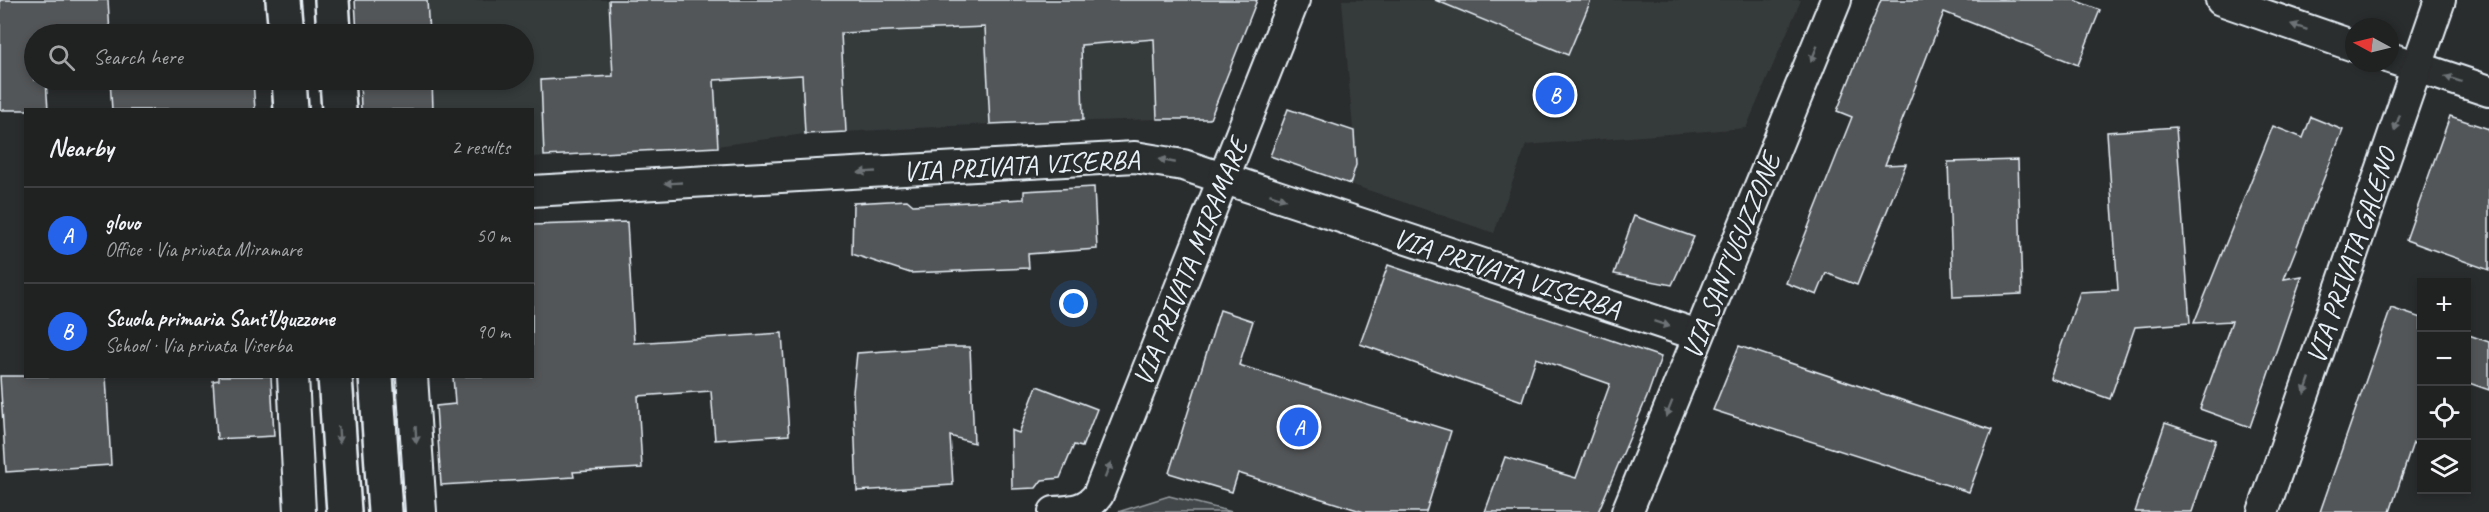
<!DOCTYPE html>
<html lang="en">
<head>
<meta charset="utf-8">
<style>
	body { margin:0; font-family:Caveat,sans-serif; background:#2d2f2f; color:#f1f3f6 }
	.controls { position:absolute; right:18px; bottom:18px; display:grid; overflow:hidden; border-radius:0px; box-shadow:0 3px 9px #0003 }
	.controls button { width:54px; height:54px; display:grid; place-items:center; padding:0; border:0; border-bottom:2px solid #3d3f40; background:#202222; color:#f1f3f6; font:30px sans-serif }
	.compass { position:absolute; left:2345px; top:18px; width:54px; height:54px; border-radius:50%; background:#202222; box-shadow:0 3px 9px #0003; rotate:277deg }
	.you { position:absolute; left:1074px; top:304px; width:21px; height:21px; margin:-15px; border:4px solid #fff; border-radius:50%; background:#1a73e8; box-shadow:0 0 0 9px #1a73e833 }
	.badge { display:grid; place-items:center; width:39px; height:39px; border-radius:50%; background:#2563eb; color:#fff; font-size:20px; font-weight:700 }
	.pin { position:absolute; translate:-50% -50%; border:3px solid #fff; box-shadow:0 2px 6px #0006 }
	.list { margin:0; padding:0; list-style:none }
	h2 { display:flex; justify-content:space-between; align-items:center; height:78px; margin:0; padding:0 24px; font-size:26px }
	h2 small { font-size:20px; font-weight:400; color:#a2a4a5 }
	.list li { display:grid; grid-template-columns:39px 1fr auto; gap:18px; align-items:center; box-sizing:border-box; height:96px; padding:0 24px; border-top:2px solid #3d3f40 }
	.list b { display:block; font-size:22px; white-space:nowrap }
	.list p { margin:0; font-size:20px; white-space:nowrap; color:#a2a4a5 }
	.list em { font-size:20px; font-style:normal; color:#a2a4a5 }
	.icon { flex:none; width:33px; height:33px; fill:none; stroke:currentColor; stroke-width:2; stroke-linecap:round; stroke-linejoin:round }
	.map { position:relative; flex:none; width:2489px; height:512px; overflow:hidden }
	.search { position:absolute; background:#202222; box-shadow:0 3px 9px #0003; left:24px; top:24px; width:510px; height:66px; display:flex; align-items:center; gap:15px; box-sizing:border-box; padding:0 21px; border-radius:33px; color:#a2a4a5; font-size:22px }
	.panel { position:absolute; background:#202222; box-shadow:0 3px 9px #0003; left:24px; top:108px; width:510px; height:270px; border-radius:0px }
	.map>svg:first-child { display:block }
	.built { fill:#363a3b }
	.green { fill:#424648; stroke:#959ca0; stroke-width:1.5 }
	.building { fill:#535759; stroke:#e8f1f8; stroke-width:1.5 }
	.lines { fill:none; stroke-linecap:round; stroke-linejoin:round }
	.minor-casing { stroke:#e8f1f8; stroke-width:34 }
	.tertiary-casing { stroke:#e8f1f8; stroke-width:38 }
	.minor { stroke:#2a2d2e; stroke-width:30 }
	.tertiary { stroke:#2a2d2e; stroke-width:33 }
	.oneway { fill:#6c7275 }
	.labels { text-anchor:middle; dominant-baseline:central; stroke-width:4.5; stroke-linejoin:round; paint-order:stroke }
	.street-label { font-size:28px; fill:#e8f1f8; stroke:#2a2d2e }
</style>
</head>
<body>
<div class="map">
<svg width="2489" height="512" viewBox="0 0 2489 512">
	<rect width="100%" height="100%" fill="#2a2d2e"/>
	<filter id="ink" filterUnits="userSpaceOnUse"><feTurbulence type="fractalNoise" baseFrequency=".0167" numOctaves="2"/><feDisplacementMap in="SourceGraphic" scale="12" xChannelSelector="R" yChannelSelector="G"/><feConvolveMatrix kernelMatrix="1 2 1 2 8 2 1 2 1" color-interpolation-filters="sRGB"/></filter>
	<g filter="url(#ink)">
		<g class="built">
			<path d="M355,0H1257L1157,119L990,124L805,134L702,148L533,157L532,110L361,109L360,80H524V34H357Z"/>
			<path d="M1342,0H1801L1746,128L1526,145L1494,233L1350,184L1356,165Z"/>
		</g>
		<path class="green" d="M1169,496L1232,512H1118Z"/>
		<g class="building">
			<path d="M0,0H108L110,34H34V80H46L48,110H0Z"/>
			<path d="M355,0H427L429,34H357Z"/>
			<path d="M609,0H1257L1210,119H1157L1154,39L1081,45L1083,120L990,124L985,27L841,33L846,132L805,134L802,75L714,80L718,147L544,156L541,80L613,76Z"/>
			<path d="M1435,0H1591L1568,55Z"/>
			<path d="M1881,0H2074L2100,10L2078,65L1944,12L1885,165L1906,164L1857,285L1826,273L1817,295L1786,283L1852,117L1837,111Z"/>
			<path d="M110,80H253L255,110H112Z"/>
			<path d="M360,80H432L433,110H361Z"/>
			<path d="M1288,109L1354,131L1356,165L1350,184L1270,156Z"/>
			<path d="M2450,116L2489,129V270L2406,240Z"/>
			<path d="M2311,117L2343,130L2284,279L2302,276L2250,427L2200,409L2232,321L2194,323L2273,126L2303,138Z"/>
			<path d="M2176,127L2190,323L2135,327L2110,399L2050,378L2080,292L2118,290L2107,132Z"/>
			<path d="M2018,160L2022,294L1953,297L1948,162Z"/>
			<path d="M1094,187L1097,249L1028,254L1029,268L910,273L852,254L853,203L907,200L913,205L1024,199V191Z"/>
			<path d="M1634,216L1694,237L1672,285L1614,274Z"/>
			<path d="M627,222L634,343L782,333L789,435L715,440L711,391L638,396L642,468L573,472L574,477L441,485L436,406L455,404L453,376H532V225Z"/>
			<path d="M1388,265L1661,357L1647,397L1598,512H1485L1505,457L1576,478L1610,384L1536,358L1522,401L1360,344Z"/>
			<path d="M2391,308L2421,318V446L2413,443L2390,512H2320Z"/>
			<path d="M1220,310L1253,321L1239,365L1451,431L1426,512H1364L1238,473L1232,492L1169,473Z"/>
			<path d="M2466,334L2489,342V390L2466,382Z"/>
			<path d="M1739,346L1992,430L1969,492L1713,410Z"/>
			<path d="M943,347H970L974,443L950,436L953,485L857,491L853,392L857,353Z"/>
			<path d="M0,376H106L111,465L6,472Z"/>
			<path d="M219,376H271L274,436L217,439L213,381L219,380Z"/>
			<path d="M1037,386L1097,409L1082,447L1074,445L1060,478L1042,480L1036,488L1012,489L1011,430L1019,433Z"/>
			<path d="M2165,423L2216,440L2192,512H2135Z"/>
		</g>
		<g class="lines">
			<defs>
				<g id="minor">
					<path d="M2221,0L2354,46"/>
					<path d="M2390,58L2489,91"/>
					<path d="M532,191L1135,157L1183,165L1698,335"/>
					<path d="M293,376L300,512"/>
					<path d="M412,376L421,512"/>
					<path d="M1054,512C1073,511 1087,510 1098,495L1294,0"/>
					<path d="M1627,512L1836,0"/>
					<path d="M2263,512L2440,0"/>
				</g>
				<g id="tertiary">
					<path d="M283,0L286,34"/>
					<path d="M332,0L334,34"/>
					<path d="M289,80L291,110"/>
					<path d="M337,80L339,110"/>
					<path d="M335,376L344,512"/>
					<path d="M376,376L385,512"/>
				</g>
			</defs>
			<use href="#minor" class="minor-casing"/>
			<use href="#tertiary" class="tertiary-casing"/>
			<use href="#minor" class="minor"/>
			<use href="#tertiary" class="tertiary"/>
		</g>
		<defs><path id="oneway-solid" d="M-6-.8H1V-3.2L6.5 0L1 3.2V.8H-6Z" transform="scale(1.5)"/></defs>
		<g class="oneway">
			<use href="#oneway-solid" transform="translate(2299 27) rotate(-161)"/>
			<use href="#oneway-solid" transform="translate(1814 54) rotate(112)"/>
			<use href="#oneway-solid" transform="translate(2453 79) rotate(-162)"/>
			<use href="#oneway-solid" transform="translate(2397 123) rotate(109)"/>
			<use href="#oneway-solid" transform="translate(1167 161) rotate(-169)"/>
			<use href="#oneway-solid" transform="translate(867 172) rotate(177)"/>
			<use href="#oneway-solid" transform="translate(673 183) rotate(177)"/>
			<use href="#oneway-solid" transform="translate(1278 197) rotate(18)"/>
			<use href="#oneway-solid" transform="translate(1662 324) rotate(18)"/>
			<use href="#oneway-solid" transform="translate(2307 386) rotate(109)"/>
			<use href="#oneway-solid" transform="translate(1669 409) rotate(112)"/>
			<use href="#oneway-solid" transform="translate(339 435) rotate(86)"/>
			<use href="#oneway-solid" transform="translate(416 435) rotate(87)"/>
			<use href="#oneway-solid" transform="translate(1108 470) rotate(-69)"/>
		</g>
	</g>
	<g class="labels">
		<g class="street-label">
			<text transform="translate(1021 165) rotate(-3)">VIA PRIVATA VISERBA</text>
			<text transform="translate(1731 256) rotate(-68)">VIA SANT'UGUZZONE</text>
			<text transform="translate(2351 256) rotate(-71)">VIA PRIVATA GALENO</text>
			<text transform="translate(1190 262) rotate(-68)">VIA PRIVATA MIRAMARE</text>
			<text transform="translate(1507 273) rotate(18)">VIA PRIVATA VISERBA</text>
		</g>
	</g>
</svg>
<div class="controls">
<button>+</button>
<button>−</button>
<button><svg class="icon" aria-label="locate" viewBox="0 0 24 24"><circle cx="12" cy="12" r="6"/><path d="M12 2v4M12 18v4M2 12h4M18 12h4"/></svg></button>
<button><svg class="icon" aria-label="layers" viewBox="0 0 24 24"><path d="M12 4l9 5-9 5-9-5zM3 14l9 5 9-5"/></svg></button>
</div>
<svg class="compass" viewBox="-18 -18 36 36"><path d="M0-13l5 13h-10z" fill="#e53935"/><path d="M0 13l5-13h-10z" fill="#a2a4a5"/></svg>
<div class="you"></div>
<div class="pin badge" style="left:1299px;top:427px">A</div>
<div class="pin badge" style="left:1555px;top:95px">B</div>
<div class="search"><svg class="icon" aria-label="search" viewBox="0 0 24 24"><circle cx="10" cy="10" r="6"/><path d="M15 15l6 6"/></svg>Search here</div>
<section class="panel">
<h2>Nearby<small>2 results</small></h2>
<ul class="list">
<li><span class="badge">A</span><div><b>glovo</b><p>Office · Via privata Miramare</p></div><em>50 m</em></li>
<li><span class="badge">B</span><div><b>Scuola primaria Sant’Uguzzone</b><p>School · Via privata Viserba</p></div><em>90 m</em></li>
</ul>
</section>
</div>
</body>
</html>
